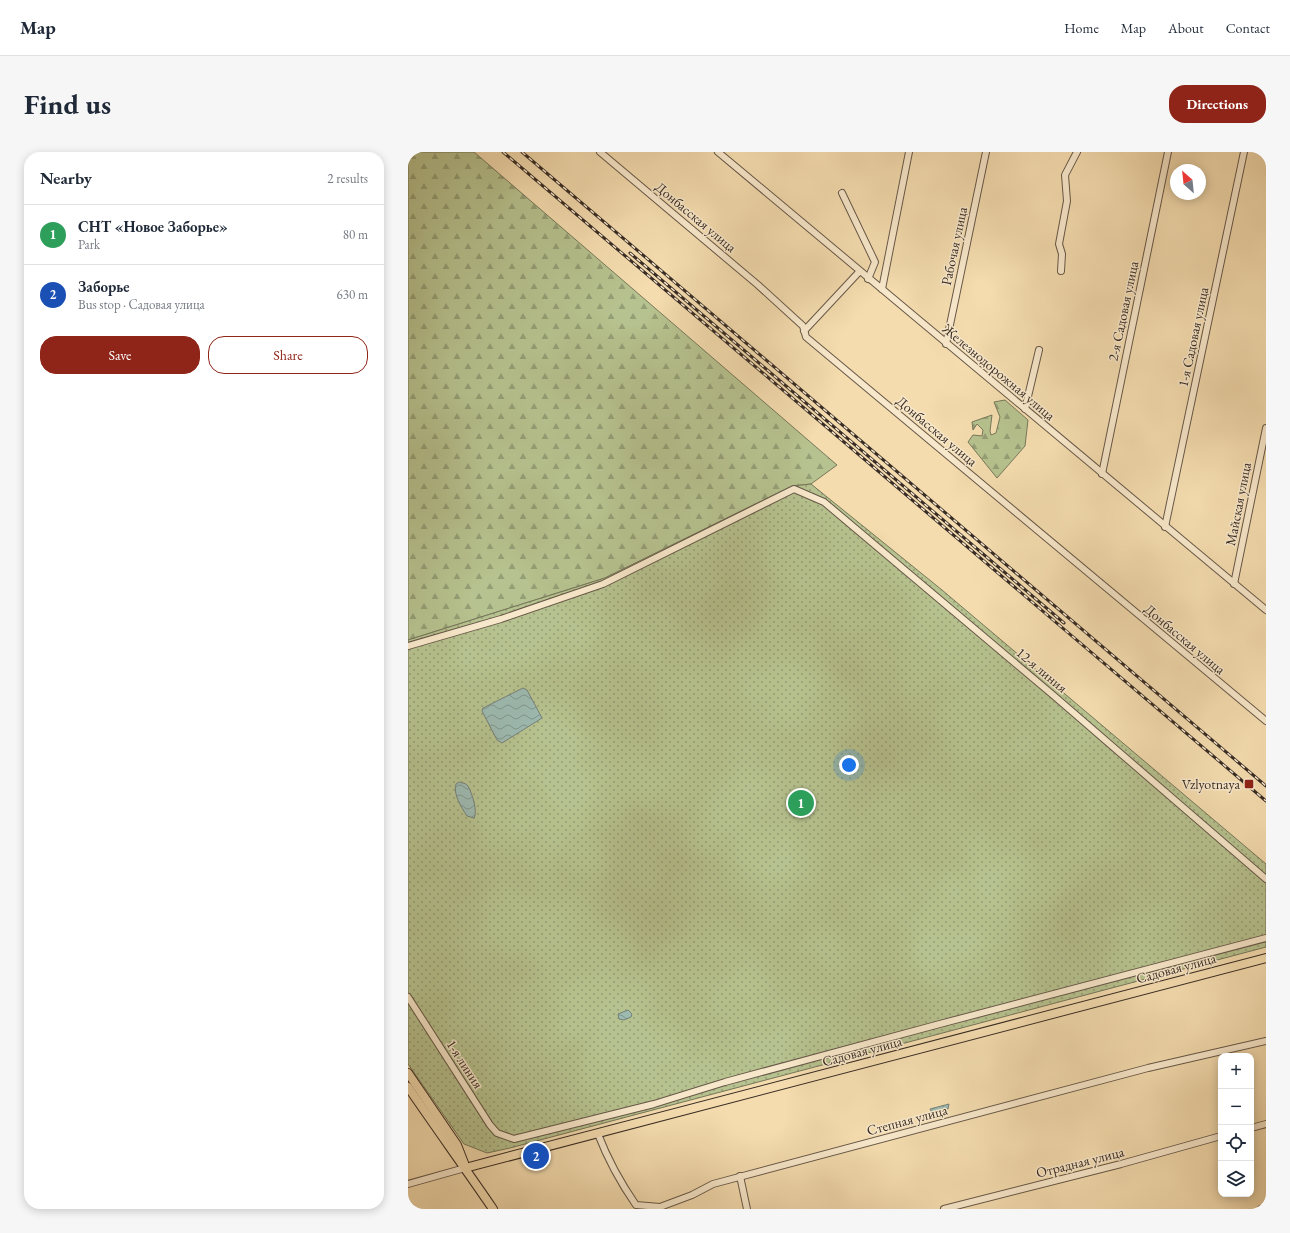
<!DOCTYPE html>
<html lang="en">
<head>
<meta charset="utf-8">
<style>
	body { margin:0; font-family:"EB Garamond",serif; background:#f6f6f7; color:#1f2937 }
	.controls { position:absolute; right:12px; bottom:12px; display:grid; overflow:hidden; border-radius:8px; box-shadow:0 2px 10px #0003 }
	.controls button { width:36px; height:36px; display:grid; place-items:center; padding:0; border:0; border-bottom:1px solid #e0e1e3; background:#fff; color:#1f2937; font:20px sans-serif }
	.compass { position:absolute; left:762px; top:12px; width:36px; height:36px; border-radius:50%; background:#fff; box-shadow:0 2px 10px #0003; rotate:333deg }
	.you { position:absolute; left:441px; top:613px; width:14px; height:14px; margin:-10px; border:3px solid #fff; border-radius:50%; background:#1a73e8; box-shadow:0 0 0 6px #1a73e833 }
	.badge { display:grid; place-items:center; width:26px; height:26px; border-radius:50%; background:#8f2418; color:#fff; font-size:13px; font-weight:700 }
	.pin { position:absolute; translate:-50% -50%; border:2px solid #fff; box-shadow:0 1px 4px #0006 }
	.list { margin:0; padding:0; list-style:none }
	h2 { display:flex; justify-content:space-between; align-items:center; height:52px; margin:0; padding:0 16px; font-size:17px }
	h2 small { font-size:13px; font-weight:400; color:#747a83 }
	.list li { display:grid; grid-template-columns:26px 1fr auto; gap:12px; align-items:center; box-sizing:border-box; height:60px; padding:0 16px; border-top:1px solid #e0e1e3 }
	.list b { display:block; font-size:15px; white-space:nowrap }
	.list p { margin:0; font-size:13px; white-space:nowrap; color:#747a83 }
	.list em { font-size:13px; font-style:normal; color:#747a83 }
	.actions { display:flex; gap:8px; padding:12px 16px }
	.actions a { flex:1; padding:9px 0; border:1px solid #8f2418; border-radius:16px; text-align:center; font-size:14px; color:#8f2418 }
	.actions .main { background:#8f2418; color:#fff }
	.icon { flex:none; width:22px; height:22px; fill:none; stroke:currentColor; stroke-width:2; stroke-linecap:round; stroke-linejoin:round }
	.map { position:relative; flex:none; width:858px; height:1057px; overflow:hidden; border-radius:16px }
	header { display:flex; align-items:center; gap:24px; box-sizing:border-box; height:56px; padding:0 20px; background:#fff; border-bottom:1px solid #e0e1e3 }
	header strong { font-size:19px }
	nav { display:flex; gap:22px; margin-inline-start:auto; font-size:14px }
	.intro { display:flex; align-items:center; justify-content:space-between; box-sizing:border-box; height:96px; padding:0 24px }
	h1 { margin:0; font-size:28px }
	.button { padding:10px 18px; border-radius:16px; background:#8f2418; color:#fff; font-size:14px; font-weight:700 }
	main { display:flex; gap:24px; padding:0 24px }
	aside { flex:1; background:#fff; border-radius:16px; box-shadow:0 2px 10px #0003 }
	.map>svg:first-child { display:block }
	.forest { fill:url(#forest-firs); stroke:#77775a }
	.garden { fill:url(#garden-dots); stroke:#77775a }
	.water { fill:url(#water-waves); stroke:#758179 }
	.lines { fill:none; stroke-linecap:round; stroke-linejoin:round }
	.minor-casing { stroke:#675848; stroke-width:8 }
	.major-casing { stroke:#382c25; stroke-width:10 }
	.minor { stroke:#f8e8cb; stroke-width:6 }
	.major { stroke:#f4dcaf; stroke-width:8 }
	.rail-casing { stroke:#382c25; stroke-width:3 }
	.rail { stroke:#f8e8cb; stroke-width:1.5; stroke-dasharray:4.5; stroke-linecap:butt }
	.poi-dot { fill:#8f2418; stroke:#f8e8cb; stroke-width:1.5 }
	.labels { text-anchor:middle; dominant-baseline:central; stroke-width:3; stroke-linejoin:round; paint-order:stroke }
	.street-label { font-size:14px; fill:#382c25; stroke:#f8e8cb }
	.poi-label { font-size:14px; fill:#382c25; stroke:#f8e8cb; text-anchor:end }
</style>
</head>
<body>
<header>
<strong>Map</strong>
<nav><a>Home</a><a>Map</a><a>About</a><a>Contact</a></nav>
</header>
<div class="intro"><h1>Find us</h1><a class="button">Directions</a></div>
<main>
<aside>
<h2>Nearby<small>2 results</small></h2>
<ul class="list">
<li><span class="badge" style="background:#2e9e5b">1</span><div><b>СНТ «Новое Заборье»</b><p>Park</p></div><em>80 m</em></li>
<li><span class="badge" style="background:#1a4fb4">2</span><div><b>Заборье</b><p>Bus stop · Садовая улица</p></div><em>630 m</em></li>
</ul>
<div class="actions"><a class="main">Save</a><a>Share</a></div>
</aside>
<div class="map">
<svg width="858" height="1057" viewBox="0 0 858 1057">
	<defs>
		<pattern id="forest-firs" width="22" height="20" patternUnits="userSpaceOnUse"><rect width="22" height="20" fill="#b6c28f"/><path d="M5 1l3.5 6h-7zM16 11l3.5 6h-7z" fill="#959e75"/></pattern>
		<pattern id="garden-dots" width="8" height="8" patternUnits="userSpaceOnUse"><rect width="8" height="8" fill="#b6c28f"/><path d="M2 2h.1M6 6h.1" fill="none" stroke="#959e75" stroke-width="1.8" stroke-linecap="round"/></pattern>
		<pattern id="water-waves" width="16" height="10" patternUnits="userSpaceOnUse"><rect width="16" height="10" fill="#9dbab1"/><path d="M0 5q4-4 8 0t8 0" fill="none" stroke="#819790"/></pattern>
	</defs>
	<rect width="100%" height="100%" fill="#f4dcaf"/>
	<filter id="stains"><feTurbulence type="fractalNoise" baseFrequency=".005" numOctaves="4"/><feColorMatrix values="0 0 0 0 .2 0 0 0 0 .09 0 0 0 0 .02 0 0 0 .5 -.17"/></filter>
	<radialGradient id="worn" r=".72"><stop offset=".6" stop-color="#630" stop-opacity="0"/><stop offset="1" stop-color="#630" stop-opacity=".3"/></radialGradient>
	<g class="forest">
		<path d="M0,0H66L429,313L403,332L384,334L197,426L0,488Z"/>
		<path d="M597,248L620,268L617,294L589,326L560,290L565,283L574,284L575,278L569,272L565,278L564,270L584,263L582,279L583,283L588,281L592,265L586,250Z"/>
	</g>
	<path class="garden" d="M403,332L534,438L858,712V795L102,996L79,1001L56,992L0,912V488L197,426L384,334Z"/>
	<g class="water">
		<path d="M115,536L119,538L134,566L94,591L89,588L74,559L75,556Z"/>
		<path d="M51,630C54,631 58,631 60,634C64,641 70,660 66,666L59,664C53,655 45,642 48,632Z"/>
		<path d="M220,858L224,862L223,865L216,868L211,867L210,862Z"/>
		<path d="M541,952L540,957L524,961L522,957Z"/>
	</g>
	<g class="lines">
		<defs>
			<g id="minor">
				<path d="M192,0L350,133L395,174L398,185L858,569"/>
				<path d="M310,0L858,458"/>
				<path d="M434,41L467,110L460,127"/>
				<path d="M653,119L654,102L651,92L659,49L657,23L669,0"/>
				<path d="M474,137L501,0"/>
				<path d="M396,179L451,120"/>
				<path d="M538,192L578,0"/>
				<path d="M617,257L631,198"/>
				<path d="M694,322L760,0"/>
				<path d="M757,375L836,0"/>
				<path d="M826,432L858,276"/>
				<path d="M0,494L93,467L195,432L386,337L416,350L645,543L858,727"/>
				<path d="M0,845L82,973L89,981L106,987L246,952L317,930L528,873L858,786"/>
				<path d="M843,976L858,972"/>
				<path d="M190,982C200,1008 212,1030 228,1053L252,1055L284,1043L305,1032L740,916L858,889"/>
				<path d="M332,1024L339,1057"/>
				<path d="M0,1032L57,1016"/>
				<path d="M536,1057L713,1012L813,984"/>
				<path d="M853,1057L858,1056"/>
			</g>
			<g id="major">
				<path d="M0,921L49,993L56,1011"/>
				<path d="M0,935C28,976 57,1016 85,1057"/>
				<path d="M57,1016L858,806"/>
			</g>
		</defs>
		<use href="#minor" class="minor-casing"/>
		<use href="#major" class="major-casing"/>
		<use href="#minor" class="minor"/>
		<use href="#major" class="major"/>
		<defs>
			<g id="rail">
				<path d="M95,0L858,649"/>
				<path d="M114,0L858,634"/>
				<path d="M222,101L656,471"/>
			</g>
		</defs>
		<use href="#rail" class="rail-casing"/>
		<use href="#rail" class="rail"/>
	</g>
	<rect class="poi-dot" x="836" y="627" width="10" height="10" rx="2"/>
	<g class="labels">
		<g class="street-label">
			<text transform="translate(288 65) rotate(40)">Донбасская улица</text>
			<text transform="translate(546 94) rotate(-78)">Рабочая улица</text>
			<text transform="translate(715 159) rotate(-78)">2-я Садовая улица</text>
			<text transform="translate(785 185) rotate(-78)">1-я Садовая улица</text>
			<text transform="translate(591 220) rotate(40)">Железнодорожная улица</text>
			<text transform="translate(529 279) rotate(40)">Донбасская улица</text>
			<text transform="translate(830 352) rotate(-79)">Майская улица</text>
			<text transform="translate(777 487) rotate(40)">Донбасская улица</text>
			<text transform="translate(634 518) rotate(40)">12-я линия</text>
			<text transform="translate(768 816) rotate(-15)">Садовая улица</text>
			<text transform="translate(454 899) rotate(-15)">Садовая улица</text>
			<text transform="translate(57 912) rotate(57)">1-я линия</text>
			<text transform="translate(499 968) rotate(-15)">Степная улица</text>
			<text transform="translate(672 1010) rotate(-14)">Отрадная улица</text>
		</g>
		<g class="poi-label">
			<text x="832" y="632">Vzlyotnaya</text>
		</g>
	</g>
	<rect width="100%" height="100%" filter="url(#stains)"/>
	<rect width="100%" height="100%" fill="url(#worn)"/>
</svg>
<div class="controls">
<button>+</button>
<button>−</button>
<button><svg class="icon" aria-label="locate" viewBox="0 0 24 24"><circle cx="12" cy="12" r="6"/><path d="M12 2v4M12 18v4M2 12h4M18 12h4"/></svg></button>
<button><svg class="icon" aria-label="layers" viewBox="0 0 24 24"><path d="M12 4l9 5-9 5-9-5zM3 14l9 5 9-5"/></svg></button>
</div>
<svg class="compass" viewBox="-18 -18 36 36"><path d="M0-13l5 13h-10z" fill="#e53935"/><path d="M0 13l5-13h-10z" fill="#747a83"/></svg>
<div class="you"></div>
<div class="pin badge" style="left:393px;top:651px;background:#2e9e5b">1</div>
<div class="pin badge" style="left:128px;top:1004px;background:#1a4fb4">2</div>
</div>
</main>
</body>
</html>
